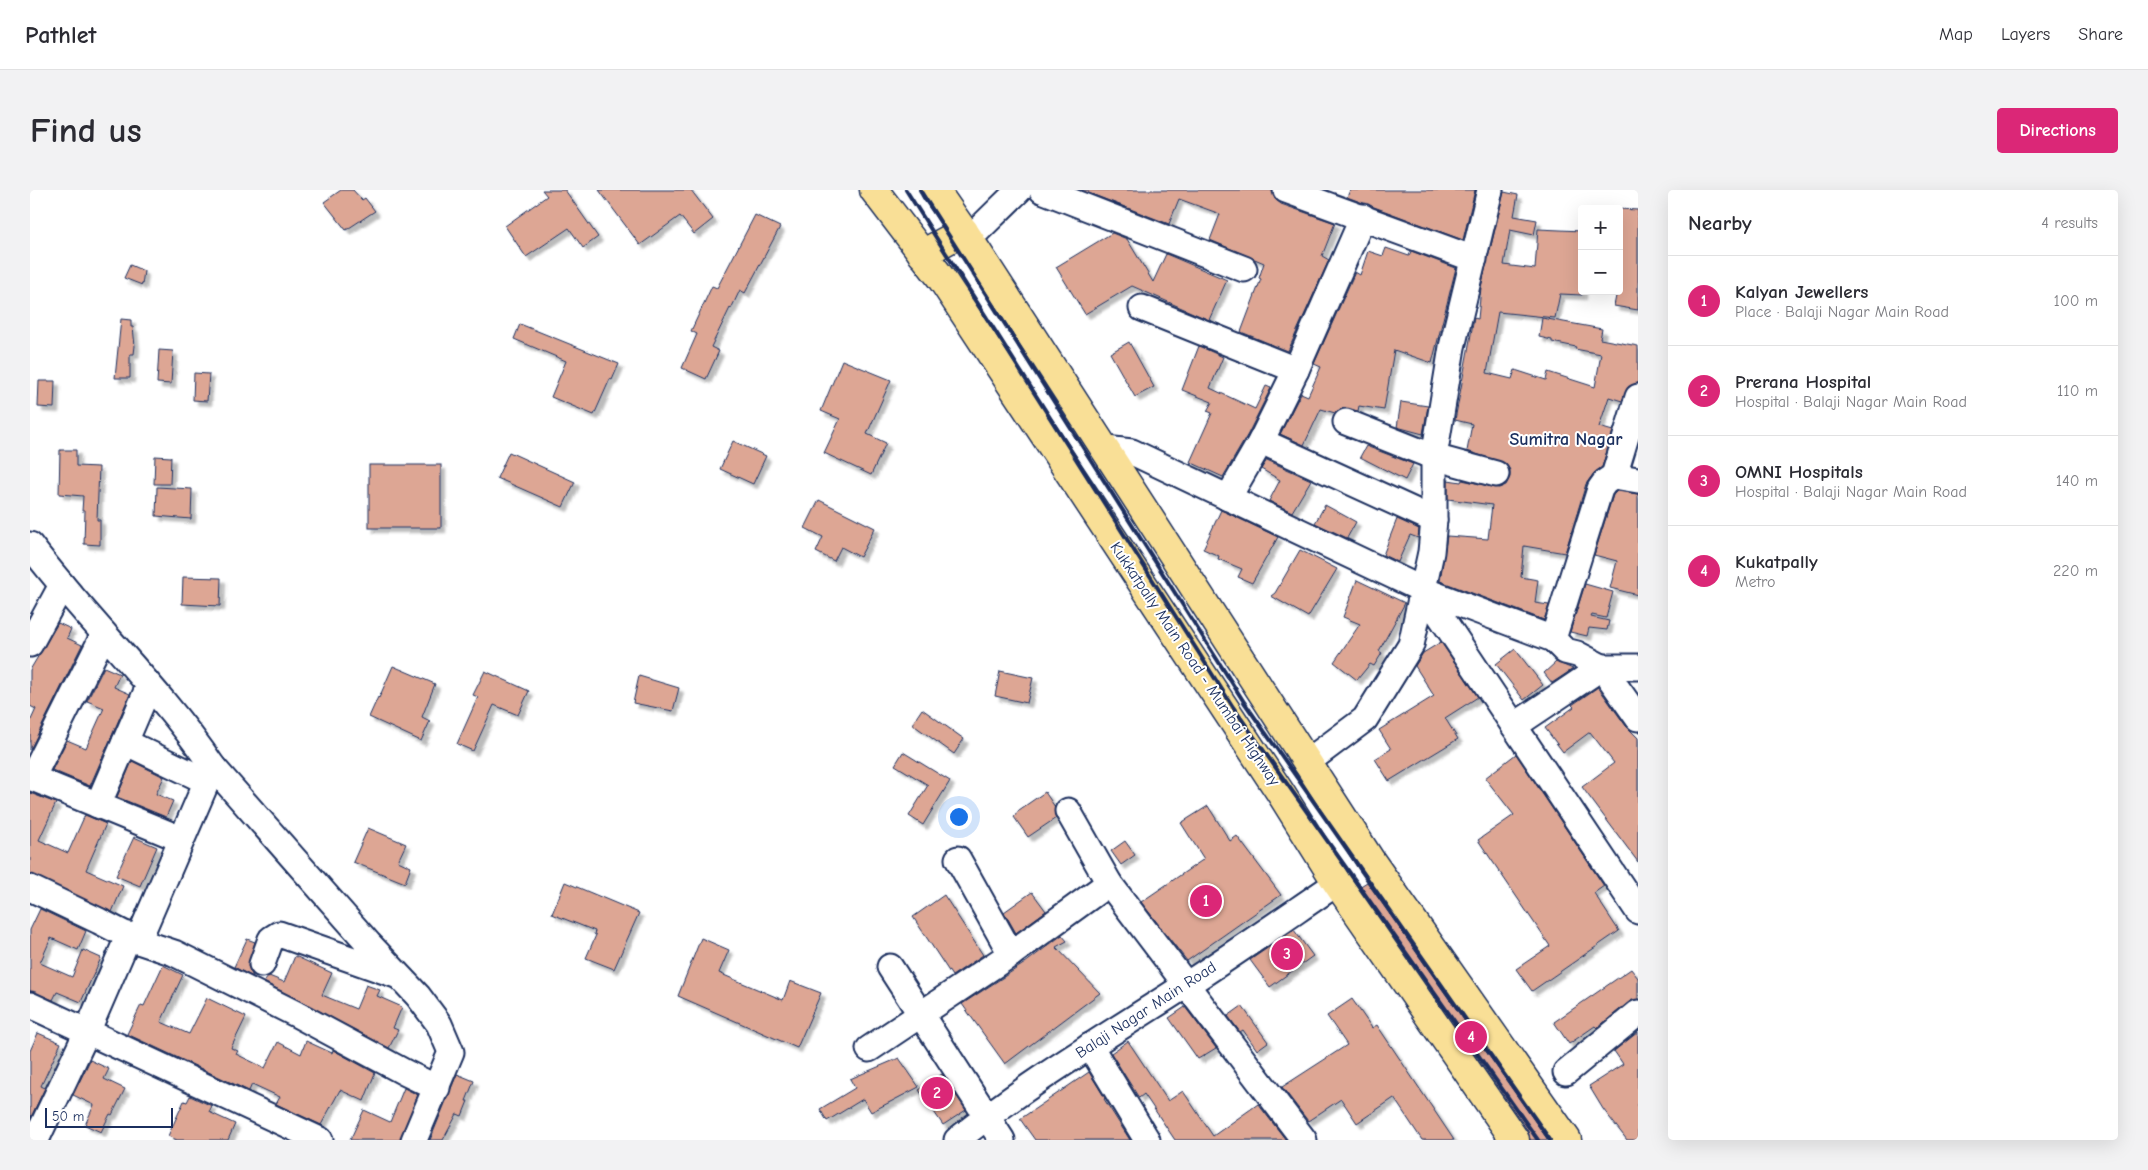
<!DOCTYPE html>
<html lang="en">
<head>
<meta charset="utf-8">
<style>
	body { margin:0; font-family:"Comic Neue",sans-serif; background:#f2f2f3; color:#2b2b33 }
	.controls { position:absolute; right:15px; top:15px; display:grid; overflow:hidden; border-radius:5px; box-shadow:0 5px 20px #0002 }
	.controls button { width:45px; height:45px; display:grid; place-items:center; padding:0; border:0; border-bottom:1px solid #e1e1e2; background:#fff; color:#2b2b33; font:25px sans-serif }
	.scale { position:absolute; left:15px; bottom:12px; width:128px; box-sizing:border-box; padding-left:5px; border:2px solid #1b2f5e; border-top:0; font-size:14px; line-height:18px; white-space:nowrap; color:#1b2f5e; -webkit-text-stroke:4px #fff; paint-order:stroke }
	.you { position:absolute; left:928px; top:626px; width:18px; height:18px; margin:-12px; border:4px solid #fff; border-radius:50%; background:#1a73e8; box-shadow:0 0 0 8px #1a73e833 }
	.badge { display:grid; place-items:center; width:32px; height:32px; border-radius:50%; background:#db2777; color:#fff; font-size:16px; font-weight:700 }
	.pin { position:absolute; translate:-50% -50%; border:2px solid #fff; box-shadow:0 1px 5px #0006 }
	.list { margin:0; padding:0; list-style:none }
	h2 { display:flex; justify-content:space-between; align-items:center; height:65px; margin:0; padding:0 20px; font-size:21px }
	h2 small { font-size:16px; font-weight:400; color:#7c7c81 }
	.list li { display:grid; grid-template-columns:32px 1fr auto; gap:15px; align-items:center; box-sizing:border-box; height:90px; padding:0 20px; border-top:1px solid #e1e1e2 }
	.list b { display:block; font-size:19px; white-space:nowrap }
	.list p { margin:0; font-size:16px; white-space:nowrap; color:#7c7c81 }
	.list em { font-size:16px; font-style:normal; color:#7c7c81 }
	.map { position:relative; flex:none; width:1608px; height:950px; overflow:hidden; border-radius:5px }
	header { display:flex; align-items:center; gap:30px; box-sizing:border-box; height:70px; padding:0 25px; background:#fff; border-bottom:1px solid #e1e1e2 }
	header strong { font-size:24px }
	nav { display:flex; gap:28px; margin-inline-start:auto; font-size:18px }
	.intro { display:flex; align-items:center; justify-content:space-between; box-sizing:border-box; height:120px; padding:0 30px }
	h1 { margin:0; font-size:35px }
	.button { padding:12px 22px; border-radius:5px; background:#db2777; color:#fff; font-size:18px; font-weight:700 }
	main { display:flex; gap:30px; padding:0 30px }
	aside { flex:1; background:#fff; border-radius:5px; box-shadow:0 5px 20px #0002 }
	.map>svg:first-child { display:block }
	.building { fill:#dda694; stroke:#1b2f5e; filter:url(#shadow) }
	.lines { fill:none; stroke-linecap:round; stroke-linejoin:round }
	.minor-casing { stroke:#1b2f5e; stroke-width:29 }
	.highway-casing { stroke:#1b2f5e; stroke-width:31 }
	.minor { stroke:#fff; stroke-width:25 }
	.highway { stroke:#f9df96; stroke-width:28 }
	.rail { stroke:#1b2f5e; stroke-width:4 }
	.labels { text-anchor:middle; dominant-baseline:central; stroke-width:4; stroke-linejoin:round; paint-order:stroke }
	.street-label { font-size:16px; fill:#1b2f5e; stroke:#fff }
	.neighbourhood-label { font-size:18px; font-weight:bold; fill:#1b2f5e; stroke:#fff }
</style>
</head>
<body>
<header>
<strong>Pathlet</strong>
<nav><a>Map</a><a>Layers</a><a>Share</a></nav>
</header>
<div class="intro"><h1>Find us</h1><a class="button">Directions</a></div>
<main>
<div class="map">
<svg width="1608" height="950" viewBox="0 0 1608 950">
	<defs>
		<filter id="shadow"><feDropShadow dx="4.5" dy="4.5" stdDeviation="1" flood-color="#0004"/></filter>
	</defs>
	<rect width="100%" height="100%" fill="#fff"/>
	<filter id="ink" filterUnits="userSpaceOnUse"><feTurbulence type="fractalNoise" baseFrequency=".02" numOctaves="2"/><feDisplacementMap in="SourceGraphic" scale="10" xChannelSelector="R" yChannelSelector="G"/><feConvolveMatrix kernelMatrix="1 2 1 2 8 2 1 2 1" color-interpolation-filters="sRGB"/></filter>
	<g filter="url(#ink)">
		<g class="building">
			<path d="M311,0H323L332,10L335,8L345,21L316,40L294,12Z"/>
			<path d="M512,0H535L568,47L553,58L539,38L496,67L475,36L517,6Z"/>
			<path d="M569,0H661L683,29L664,44L650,26L610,55Z"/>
			<path d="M1051,0H1242L1245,9L1251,14L1305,33L1292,66L1299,70L1258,161L1211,142L1231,89L1229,88L1234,73L1180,50L1190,24L1149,9L1139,34Z"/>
			<path d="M1320,0H1445L1433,50L1317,7Z"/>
			<path d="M1474,2L1488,5L1484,26L1507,30L1504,45L1480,40L1474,75L1505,79L1508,39L1552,41V105L1530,104L1525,128L1468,122L1457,183L1482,189L1485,180L1516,190L1518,182L1565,197L1571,164L1545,159L1546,157L1522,152V150L1509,147L1512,128L1572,139L1570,149L1608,156V193L1598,197L1592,211L1579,207L1569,237L1583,241L1572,277L1564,283L1556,294L1535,363L1494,356L1491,387L1508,390L1505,413L1519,415L1514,430L1410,391L1417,346L1458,349L1462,315L1418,309V290L1431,292L1432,290L1469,298L1476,295L1480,287V280L1476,274L1437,261L1442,234L1425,230L1444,128L1448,129L1451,97Z"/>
			<path d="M1589,19L1608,20V120L1584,116L1587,101H1589Z"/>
			<path d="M725,25L750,37L715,103L710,100L701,119L700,118L681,157L689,161L676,189L652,178L667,144L661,141L682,96L687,98Z"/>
			<path d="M1082,43L1097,49L1123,92L1136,64L1197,90L1179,130L1102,96L1055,124L1026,77Z"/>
			<path d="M1356,58L1379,66L1381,61L1426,78L1402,173L1364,160L1354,220L1329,216L1328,221L1314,218L1305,223L1291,219L1274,255L1250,244L1271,203L1278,206L1291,177L1284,174L1325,82L1330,85L1338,61L1353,66Z"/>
			<path d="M100,75L114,81L112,95L94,88Z"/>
			<path d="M91,129L101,130V137H103L105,156L104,164H100V188H85Z"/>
			<path d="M490,134L589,174L582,190L580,189L564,225L521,207L536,171L484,149Z"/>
			<path d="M1099,152L1124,197L1105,207L1080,163Z"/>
			<path d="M1169,156L1193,167L1180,198L1225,219L1236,196L1241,198L1218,244L1193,287L1160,272L1182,223L1177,221L1182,212L1152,200Z"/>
			<path d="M129,160L143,161L141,194L127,193Z"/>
			<path d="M812,170L861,190L837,244L856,253L841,285L794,263L810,229L791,221Z"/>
			<path d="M164,183L179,184L177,211L163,210Z"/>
			<path d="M9,191H25L24,218L8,217Z"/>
			<path d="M1371,212L1398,216L1393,244L1367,237Z"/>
			<path d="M703,251L736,266L723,294L690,279Z"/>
			<path d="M1336,256L1383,274L1375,290L1330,267Z"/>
			<path d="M30,260H46V276L69,277L67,330H70V355L54,354L55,321H52L53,306L29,304Z"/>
			<path d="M479,262L545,292L533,317L467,288Z"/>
			<path d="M125,266L141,267L140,294H124Z"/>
			<path d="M1237,270L1281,290L1262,322L1239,311L1250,290L1231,279Z"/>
			<rect x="339" y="275" width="72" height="63"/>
			<path d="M127,297L162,299L161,329L126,326Z"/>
			<path d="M1587,301L1608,304V405L1580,398L1587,371L1564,365L1583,305Z"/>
			<path d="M789,310L845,338L830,367L811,357L804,371L786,362L793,347L775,338Z"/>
			<path d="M1295,315L1326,332L1317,348L1285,333Z"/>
			<path d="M1191,320L1248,347L1222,393L1208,387L1212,379L1188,369L1189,366L1173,359Z"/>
			<path d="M1367,329L1389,339L1388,348L1380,345L1368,372L1353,365Z"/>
			<path d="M1270,360L1307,379L1278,427L1241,406L1245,403Z"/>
			<path d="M153,387L191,388L190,416L152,414Z"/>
			<path d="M1327,390L1375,413L1349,461L1352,463L1344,476L1340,474L1327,490L1304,472L1330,434L1313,427Z"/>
			<path d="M1555,394L1583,402L1576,428L1562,425L1561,427L1579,431L1577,440L1559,438L1557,446L1540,442Z"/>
			<path d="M28,433L41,439L37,448L52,455L0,560V532L6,519L0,516V480Z"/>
			<path d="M1411,452L1448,507L1415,528L1428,549L1359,591L1345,569L1361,559L1349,540L1404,506L1385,476L1393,463Z"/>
			<path d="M1485,459L1513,495L1494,510L1466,474Z"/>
			<path d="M1526,472L1543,479L1522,493L1514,483Z"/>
			<path d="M363,476L405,494L392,527L400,531L391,551L339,527L348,507L349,508Z"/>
			<path d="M74,477L90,484L84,497L100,504L60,596L22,580L37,550L56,558L74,518L57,511Z"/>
			<path d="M455,481L499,501L488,525L464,515L443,561L427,554L448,507L443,505Z"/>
			<path d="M970,481L1003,488L997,513L965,506Z"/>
			<path d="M609,486L649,498L643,521L603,513Z"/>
			<path d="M1568,497L1596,536L1608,548V672L1552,597L1584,573L1560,542L1533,562L1515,538L1544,517L1542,515Z"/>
			<path d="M892,519L934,549L924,564L882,534Z"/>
			<path d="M873,562L920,591L893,635L879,626L898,595L865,575Z"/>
			<path d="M1486,564L1574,696L1564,703L1589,741L1502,801L1486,779L1520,756L1448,650L1484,625L1455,588Z"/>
			<path d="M102,571L134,587L126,604L143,611L136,627L87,607Z"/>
			<path d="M1015,602L1025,617L1026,628L998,647L984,627L989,620Z"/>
			<path d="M0,603L26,613L9,650L38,663L55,625L76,634L56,680L93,696L82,722L0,684Z"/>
			<path d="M1178,616L1200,651L1207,646L1251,705L1157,771L1111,712L1174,669L1151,633Z"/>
			<path d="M338,638L376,654L368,671L381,677L375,693L323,672Z"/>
			<path d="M104,647L127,657L110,696L86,686Z"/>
			<path d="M1095,651L1105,665L1091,675L1081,661Z"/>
			<path d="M535,692L609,723L584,779L556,768L566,745L564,744L565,741L522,724Z"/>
			<path d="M1337,692L1518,950H1500L1498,941L1329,697Z"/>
			<path d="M1002,702L1016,721L986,743L974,722Z"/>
			<path d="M914,705L953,765L922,786L883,727Z"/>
			<path d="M10,719L56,741L48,760L21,748L10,773L42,787L53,760L71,768L51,812L27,802L23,810L0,801V740Z"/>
			<path d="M1264,740L1283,766L1240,797L1220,770Z"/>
			<path d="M1032,745L1037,751L1026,757L1070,803L975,874L932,814L995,773Z"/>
			<path d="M671,748L699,760L689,783L753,810L760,791L791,803L767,858L648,806Z"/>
			<path d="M217,749L225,752L218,776L223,787L204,777Z"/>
			<path d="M265,766L302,783L292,805L326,819L336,795L350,800L347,806L372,817L363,838L368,840L359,858L234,792L239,786L254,792Z"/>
			<path d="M133,775L153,785L131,832L159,844L177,808L216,827L201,858L208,861L206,864L235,878L248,852L271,864L276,851L302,863L303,860L345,883L334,911L310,900L291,935L246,914L250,907L222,894L219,901L97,844L111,815L114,816Z"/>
			<path d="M1601,779L1608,788V809L1599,812L1567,838L1565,836L1539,854L1524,832Z"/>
			<path d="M1322,809L1342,838L1347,835L1424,950H1392L1364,908L1327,933L1311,909L1278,931L1252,897L1317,855L1297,826Z"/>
			<path d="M1212,816L1238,852L1227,860L1213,840L1210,842L1198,826Z"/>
			<path d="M1155,817L1186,858L1168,869L1139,828Z"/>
			<path d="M1608,842V950H1597L1573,919L1559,896L1593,874L1584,861Z"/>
			<path d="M8,843L31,853L11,896L15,898L0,929V861Z"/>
			<path d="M1098,851L1138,911L1153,901L1183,946L1228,914L1256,950H1145L1114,904L1109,908L1081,863Z"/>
			<path d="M869,868L889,897L841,922L833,909L797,931L790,919L825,898L820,889Z"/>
			<path d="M60,870L79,879L74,889L95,899L82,925L80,924L71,942L55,935L64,915L43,905Z"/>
			<path d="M1059,882L1075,908L1074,909L1100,950H1005L990,929Z"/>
			<path d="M427,884L444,891L436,911H438L432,926L427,924L413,950H400Z"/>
			<path d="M912,884L936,920L913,935L889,900Z"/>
			<path d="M374,898L388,905L370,950H320L334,920L360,932Z"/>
			<path d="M160,906L182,916L179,922L205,934L198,950H147L138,946L154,911L157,912Z"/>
		</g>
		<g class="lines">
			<defs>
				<g id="minor">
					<path d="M1012,0L1214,79"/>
					<path d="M1256,0L1444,69"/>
					<path d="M939,49L989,0"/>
					<path d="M1112,118L1266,180"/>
					<path d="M1316,232L1404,267L1466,284"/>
					<path d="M1231,251L1404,330"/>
					<path d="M1075,259L1102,262L1393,400L1523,449L1535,461L1547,464L1572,477L1608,528"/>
					<path d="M1584,286L1608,207"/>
					<path d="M1198,308L1231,251L1266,180L1333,27"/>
					<path d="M0,355C57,431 129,497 183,577L339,754L388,806L409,834L421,862L384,950"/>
					<path d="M1393,400L1608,721"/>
					<path d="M1523,449L1570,299L1575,292L1584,286L1608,290"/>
					<path d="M0,454L32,395"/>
					<path d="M1484,536L1572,477H1608"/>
					<path d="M95,552L176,591"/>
					<path d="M1276,573L1335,529L1381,455L1401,362L1404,330V267L1422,157L1460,0"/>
					<path d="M0,587L151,649"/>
					<path d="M2,588L74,444"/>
					<path d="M68,615L119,496"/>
					<path d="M1038,621L1079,693L1274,950"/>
					<path d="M928,669L981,764"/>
					<path d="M0,698L69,731L108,751L144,763L266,824L376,883L407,898"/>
					<path d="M108,751L183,577"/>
					<path d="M232,774L241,749L249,744L366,785"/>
					<path d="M860,777L972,950"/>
					<path d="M0,815L290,950"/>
					<path d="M1060,856L1117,950"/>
					<path d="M839,859L981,764L1079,693"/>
					<path d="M1536,882L1608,823"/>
					<path d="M6,950L57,842L99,745"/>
					<path d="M927,950C999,892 1079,845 1156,795C1207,762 1257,727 1307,693"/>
				</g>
				<g id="highway">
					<path d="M844,0L911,88L1250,602L1307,693L1485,950"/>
					<path d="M905,0L939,49L1341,671L1537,950"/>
					<path d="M892,64L934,41"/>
				</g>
			</defs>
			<use href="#minor" class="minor-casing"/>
			<use href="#highway" class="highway-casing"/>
			<use href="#minor" class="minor"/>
			<use href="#highway" class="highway"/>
			<g class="rail">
				<path d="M876,0L1203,517L1508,950"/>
				<path d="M890,0L1214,512L1520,950"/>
			</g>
		</g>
	</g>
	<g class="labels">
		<g class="street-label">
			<text transform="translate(1165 474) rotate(56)">Kukkatpally Main Road - Mumbai Highway</text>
			<text transform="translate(1116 820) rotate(-33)">Balaji Nagar Main Road</text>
		</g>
		<g class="neighbourhood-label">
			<text x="1536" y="249">Sumitra Nagar</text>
		</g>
	</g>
</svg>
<div class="controls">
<button>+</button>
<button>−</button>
</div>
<div class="scale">50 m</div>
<div class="you"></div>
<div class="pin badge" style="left:1176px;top:711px">1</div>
<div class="pin badge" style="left:907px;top:903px">2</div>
<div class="pin badge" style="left:1257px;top:764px">3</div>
<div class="pin badge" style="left:1441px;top:847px">4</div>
</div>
<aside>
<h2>Nearby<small>4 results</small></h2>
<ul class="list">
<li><span class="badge">1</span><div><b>Kalyan Jewellers</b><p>Place · Balaji Nagar Main Road</p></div><em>100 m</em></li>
<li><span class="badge">2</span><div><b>Prerana Hospital</b><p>Hospital · Balaji Nagar Main Road</p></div><em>110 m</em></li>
<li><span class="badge">3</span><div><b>OMNI Hospitals</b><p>Hospital · Balaji Nagar Main Road</p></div><em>140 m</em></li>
<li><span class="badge">4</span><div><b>Kukatpally</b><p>Metro</p></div><em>220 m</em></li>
</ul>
</aside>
</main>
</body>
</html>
